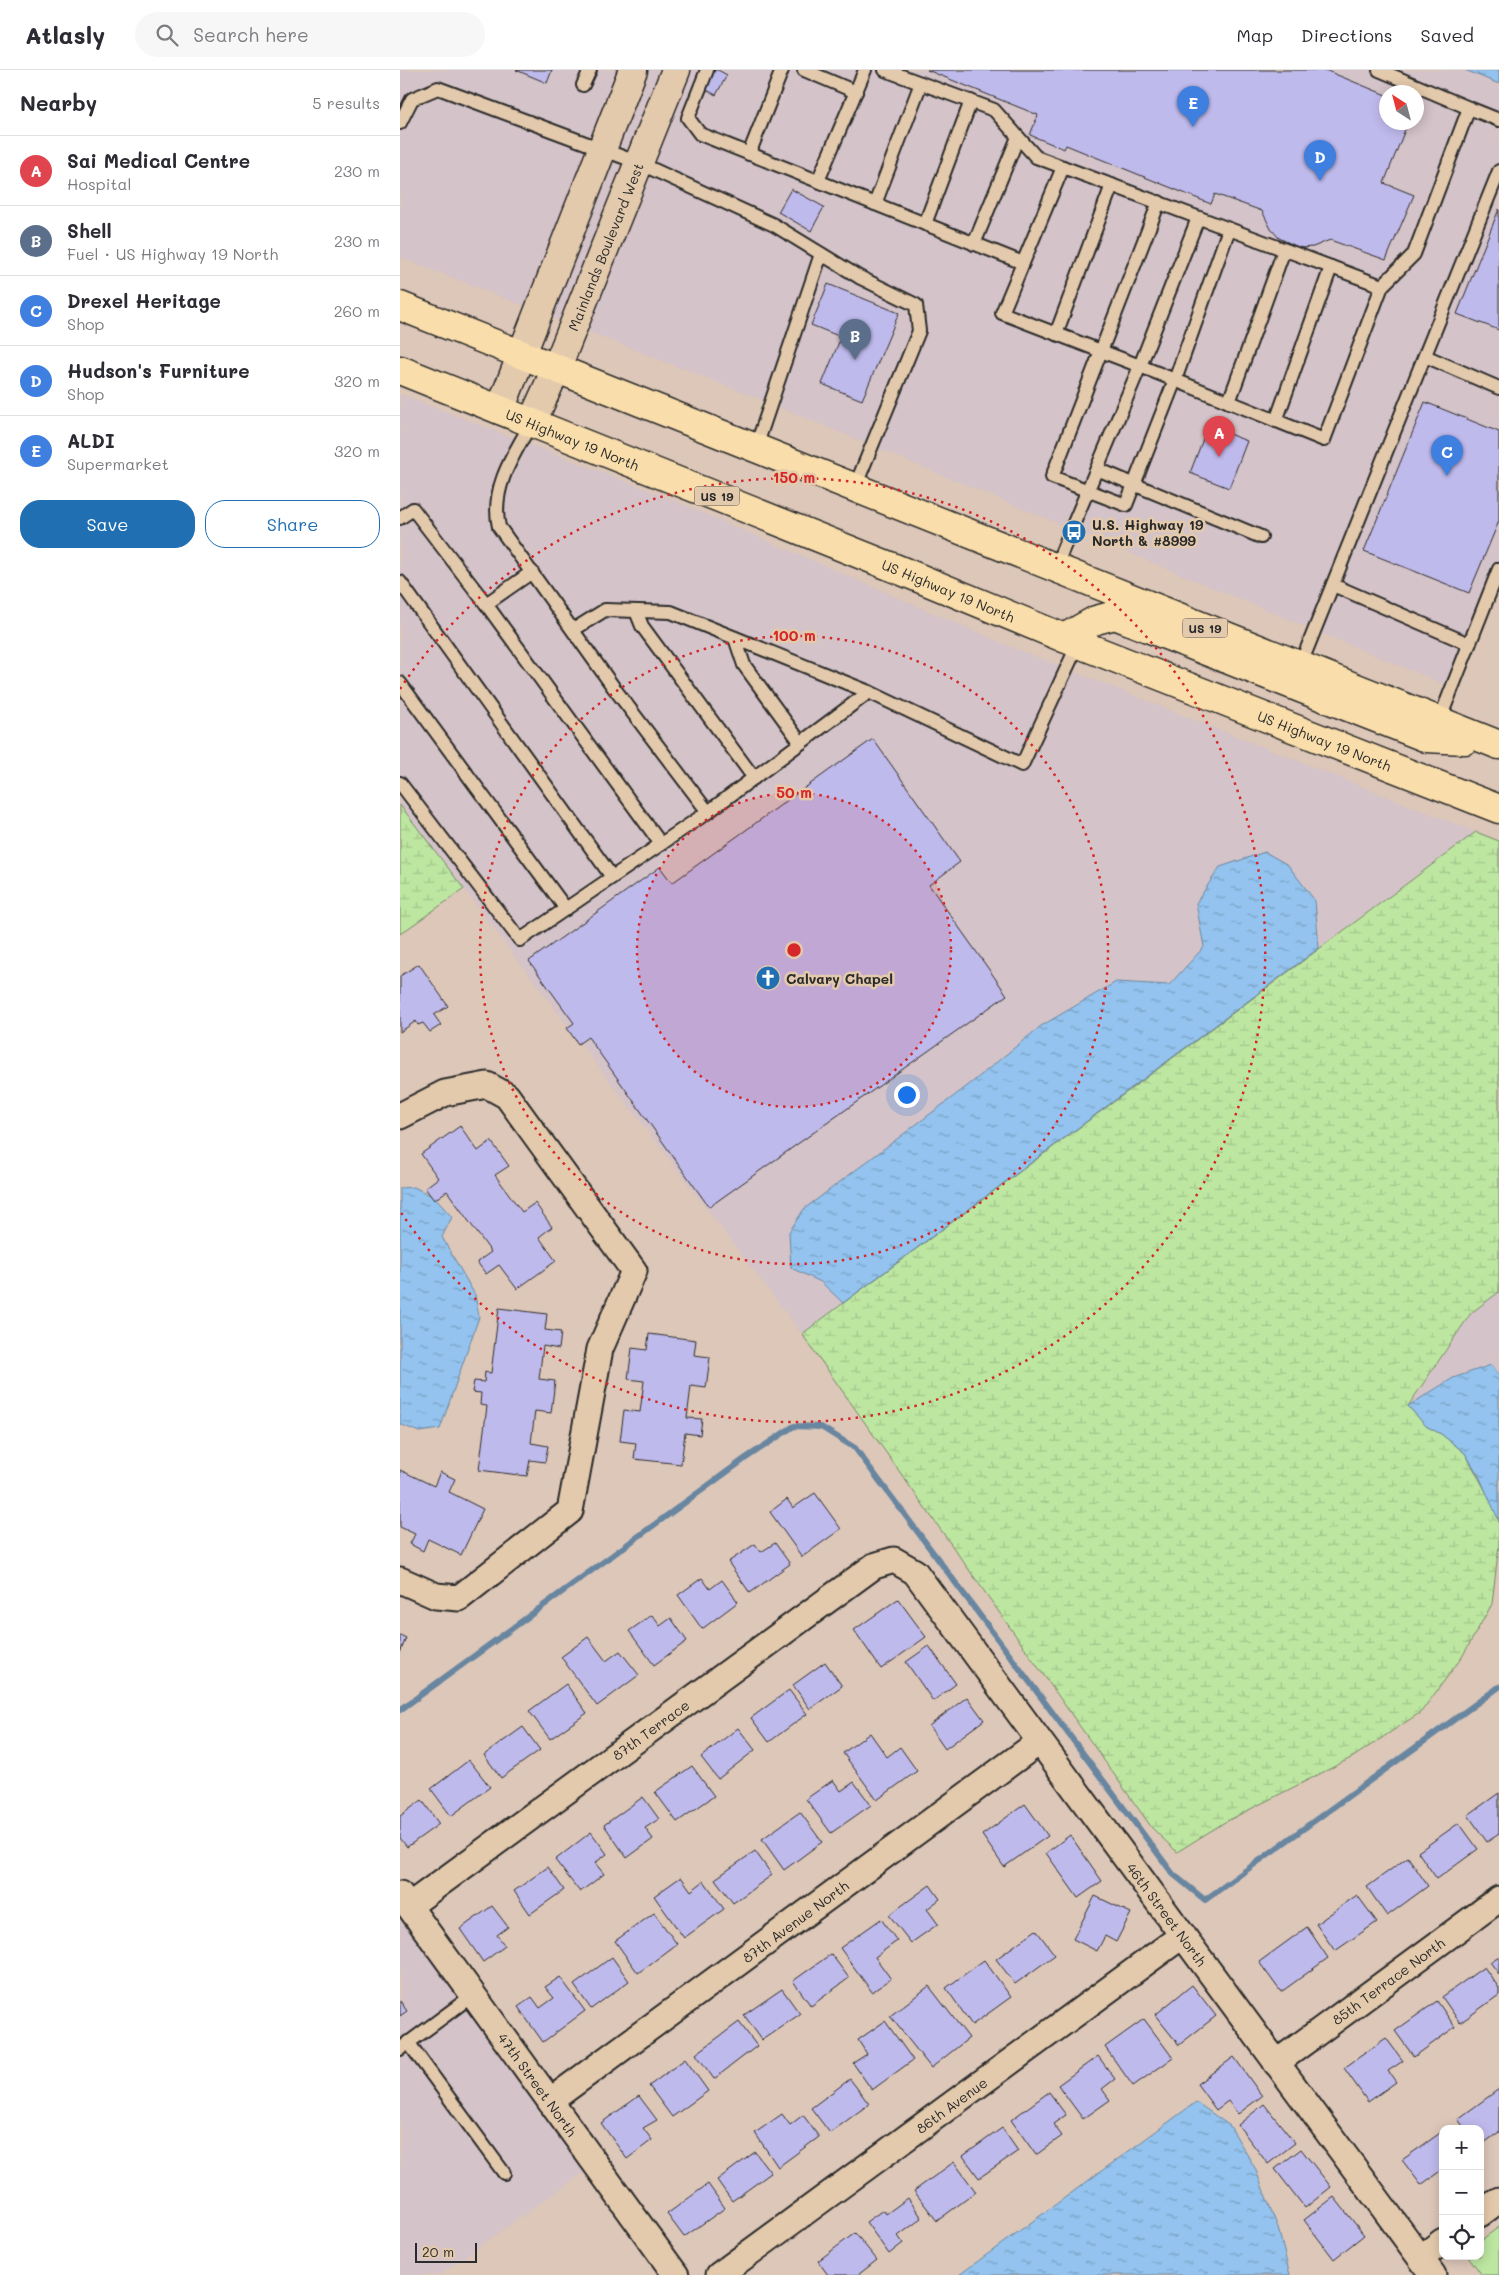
<!DOCTYPE html>
<html lang="en">
<head>
<meta charset="utf-8">
<style>
	body { margin:0; font-family:Mali,sans-serif; background:#f7f7f7; color:#2b2b33 }
	.controls { position:absolute; right:15px; bottom:15px; display:grid; overflow:hidden; border-radius:10px; box-shadow:0 2px 12px #0003 }
	.controls button { width:45px; height:45px; display:grid; place-items:center; padding:0; border:0; border-bottom:1px solid #e1e1e2; background:#fff; color:#2b2b33; font:25px sans-serif }
	.compass { position:absolute; left:979px; top:15px; width:45px; height:45px; border-radius:50%; background:#fff; box-shadow:0 2px 12px #0003; rotate:324deg }
	.scale { position:absolute; left:15px; bottom:12px; width:62px; box-sizing:border-box; padding-left:5px; border:2px solid #2b2b2b; border-top:0; font-size:14px; line-height:18px; white-space:nowrap; color:#2b2b2b; -webkit-text-stroke:4px #e4caac; paint-order:stroke }
	.you { position:absolute; left:506px; top:1024px; width:18px; height:18px; margin:-12px; border:4px solid #fff; border-radius:50%; background:#1a73e8; box-shadow:0 0 0 8px #1a73e833 }
	.badge { display:grid; place-items:center; width:32px; height:32px; border-radius:50%; background:#1f6fb2; color:#fff; font-size:16px; font-weight:700 }
	.pin { position:absolute; translate:-50% -41px; filter:drop-shadow(0 1px 2px #0008) }
	.pin::after { content:''; position:absolute; top:26px; width:18px; height:15px; background:inherit; clip-path:polygon(0 0,100% 0,50% 100%) }
	.list { margin:0; padding:0; list-style:none }
	h2 { display:flex; justify-content:space-between; align-items:center; height:65px; margin:0; padding:0 20px; font-size:21px }
	h2 small { font-size:16px; font-weight:400; color:#7c7c81 }
	.list li { display:grid; grid-template-columns:32px 1fr auto; gap:15px; align-items:center; box-sizing:border-box; height:70px; padding:0 20px; border-top:1px solid #e1e1e2 }
	.list b { display:block; font-size:19px; white-space:nowrap }
	.list p { margin:0; font-size:16px; white-space:nowrap; color:#7c7c81 }
	.list em { font-size:16px; font-style:normal; color:#7c7c81 }
	.actions { display:flex; gap:10px; padding:15px 20px }
	.actions a { flex:1; padding:11px 0; border:1px solid #1f6fb2; border-radius:20px; text-align:center; font-size:18px; color:#1f6fb2 }
	.actions .main { background:#1f6fb2; color:#fff }
	.icon { flex:none; width:28px; height:28px; fill:none; stroke:currentColor; stroke-width:2; stroke-linecap:round; stroke-linejoin:round }
	.map { position:relative; flex:none; width:1099px; height:2205px; overflow:hidden }
	header { display:flex; align-items:center; gap:30px; box-sizing:border-box; height:70px; padding:0 25px; background:#fff; border-bottom:1px solid #e1e1e2 }
	header strong { font-size:24px }
	nav { display:flex; gap:28px; margin-inline-start:auto; font-size:18px }
	.search { width:350px; height:45px; background:#f7f7f7; display:flex; align-items:center; gap:12px; box-sizing:border-box; padding:0 18px; border-radius:28px; color:#7c7c81; font-size:19px }
	main { display:flex }
	aside { flex:1; background:#fff }
	.map>svg:first-child { display:block }
	.built { fill:#d4c3c8; fill-rule:evenodd }
	.wetland { fill:url(#wetland-marsh); stroke:#748866 }
	.park { fill:#bde6a1; stroke:#748866 }
	.water { fill:url(#water-ripples); stroke:#6986a0 }
	.lines { fill:none; stroke-linecap:round; stroke-linejoin:round }
	.stream { stroke:#6986a0; stroke-width:6 }
	.building { fill:#bfbaec; stroke:#2b2b2b }
	.lane-casing { stroke:#2b2b2b; stroke-width:16 }
	.street-casing { stroke:#2b2b2b; stroke-width:29 }
	.secondary-casing { stroke:#2b2b2b; stroke-width:31 }
	.highway-casing { stroke:#2b2b2b; stroke-width:31 }
	.lane { stroke:#e4caac; stroke-width:12 }
	.street { stroke:#e4caac; stroke-width:25 }
	.secondary { stroke:#e4caac; stroke-width:28 }
	.highway { stroke:#f9deab; stroke-width:28 }
	.ring { fill:none; stroke:#d62828; stroke-width:2.5; stroke-dasharray:2.5 5 }
	.labels { text-anchor:middle; dominant-baseline:central; stroke-width:5; stroke-linejoin:round; paint-order:stroke }
	.shield { fill:#e4caac; stroke:#625b52; stroke-width:1 }
	.shield-label { font-size:12px; font-weight:bold; fill:#2b2b2b }
	.street-label { font-size:14px; fill:#2b2b2b; stroke:#e4caac }
	.poi-label { font-size:14px; font-weight:bold; fill:#2b2b2b; stroke:#e4caac; text-anchor:start }
	.centre { fill:#d62828; stroke:#e4caac; stroke-width:2.5 }
	.ring-label { font-size:15px; text-anchor:middle; font-weight:bold; fill:#d62828; stroke:#e4caac; stroke-width:5; stroke-linejoin:round; paint-order:stroke }
</style>
</head>
<body>
<header>
<strong>Atlasly</strong>
<div class="search"><svg class="icon" aria-label="search" viewBox="0 0 24 24"><circle cx="10" cy="10" r="6"/><path d="M15 15l6 6"/></svg>Search here</div>
<nav><a>Map</a><a>Directions</a><a>Saved</a></nav>
</header>
<main>
<aside>
<h2>Nearby<small>5 results</small></h2>
<ul class="list">
<li><span class="badge" style="background:#e0444e">A</span><div><b>Sai Medical Centre</b><p>Hospital</p></div><em>230 m</em></li>
<li><span class="badge" style="background:#5c6f8a">B</span><div><b>Shell</b><p>Fuel · US Highway 19 North</p></div><em>230 m</em></li>
<li><span class="badge" style="background:#3f7fe0">C</span><div><b>Drexel Heritage</b><p>Shop</p></div><em>260 m</em></li>
<li><span class="badge" style="background:#3f7fe0">D</span><div><b>Hudson's Furniture</b><p>Shop</p></div><em>320 m</em></li>
<li><span class="badge" style="background:#3f7fe0">E</span><div><b>ALDI</b><p>Supermarket</p></div><em>320 m</em></li>
</ul>
<div class="actions"><a class="main">Save</a><a>Share</a></div>
</aside>
<div class="map">
<svg width="1099" height="2205" viewBox="0 0 1099 2205">
	<defs>
		<pattern id="wetland-marsh" width="20" height="14" patternUnits="userSpaceOnUse" patternTransform="scale(1.25)"><rect width="20" height="14" fill="#bde6a1"/><path d="M1 5h8M5 5V1M11 12h8M15 12V8" fill="none" stroke="#a3c58b"/></pattern>
		<pattern id="water-ripples" width="26" height="14" patternUnits="userSpaceOnUse" patternTransform="scale(1.25)"><rect width="26" height="14" fill="#93c3ee"/><path d="M2 4q2-2 4 0t4 0M15 11q2-2 4 0t4 0" fill="none" stroke="#789fc1"/></pattern>
	</defs>
	<rect width="100%" height="100%" fill="#ddc7b9"/>
	<filter id="ink" filterUnits="userSpaceOnUse"><feTurbulence type="fractalNoise" baseFrequency=".02" numOctaves="2"/><feDisplacementMap in="SourceGraphic" scale="10" xChannelSelector="R" yChannelSelector="G"/><feConvolveMatrix kernelMatrix="1 2 1 2 8 2 1 2 1" color-interpolation-filters="sRGB"/></filter>
	<g filter="url(#ink)">
		<g class="built">
			<path d="M0,0H220L127,237L0,187Z"/>
			<path d="M245,0H263L162,251L148,246Z"/>
			<path d="M288,0H1065L1099,14V499L1048,616L355,327L184,260ZM986,22H1016V52H986Z"/>
			<path d="M0,324L264,426L602,573L1076,762L919,878L915,831L796,833L804,877L769,915L716,912L641,956L570,1014L391,1198L421,1212L443,1233L402,1264L0,735Z"/>
			<path d="M1099,1222V1306L1091,1295L1011,1334L1071,1243Z"/>
			<path d="M0,1843L187,2100L39,2205H0Z"/>
		</g>
		<g class="wetland">
			<path d="M0,735L64,819L0,864Z"/>
			<path d="M1076,762L1099,771V1222L1071,1243L1008,1336L1026,1356L1041,1364L1065,1383L1091,1431L1099,1451V1474L1092,1534L1062,1587L1021,1642L953,1687L825,1752L777,1782L752,1758L402,1264Z"/>
		</g>
		<path class="park" d="M1099,2157V2205H1082L1068,2186H1080V2171Z"/>
		<g class="water">
			<path d="M1065,0H1099V14Z"/>
			<path d="M865,782L888,795L915,831L919,878L443,1233L421,1212L391,1198L389,1162L404,1139L570,1014L641,956L716,912L769,915L804,877L796,833L820,797Z"/>
			<path d="M14,1117L34,1127L52,1147L42,1167L75,1225L79,1247L40,1359L19,1362L0,1354V1118Z"/>
			<path d="M1091,1295L1099,1306V1451L1079,1406L1065,1383L1041,1364L1026,1356L1008,1336L1053,1308Z"/>
			<path d="M796,2032L830,2056L855,2098L878,2158L890,2205H559Z"/>
		</g>
		<g class="lines">
			<path class="stream" d="M0,1640L346,1388L394,1356L421,1357L455,1378L773,1804L805,1830L1099,1617"/>
		</g>
		<g class="building">
			<path d="M116,0H152L147,13Z"/>
			<path d="M312,0H318L327,5L316,25L303,18Z"/>
			<path d="M527,0H925L986,25V52H1008L984,113L1014,125L986,190L930,170L913,177L900,178L879,168L871,159L862,141L815,124L811,134L666,75L664,79L630,65L638,45Z"/>
			<path d="M391,119L424,137L411,161L378,142Z"/>
			<path d="M1099,139V260L1057,244Z"/>
			<path d="M428,214L499,243L462,330L422,314L441,267L411,255Z"/>
			<path d="M1025,332L1099,362V451L1069,523L964,481Z"/>
			<path d="M808,356L847,371L829,418L790,403Z"/>
			<path d="M473,669L560,792L529,815L607,925L309,1137L188,967L178,974L167,958L174,953L129,891L260,797L272,813Z"/>
			<path d="M19,894L48,936L34,945L41,955L30,962L23,953L18,955L16,951L0,962V906Z"/>
			<path d="M60,1056L78,1081L91,1071L109,1096L95,1105L122,1142L135,1133L152,1157L139,1167L156,1191L117,1219L99,1195L86,1204L77,1192L91,1182L47,1121L34,1130L25,1118L38,1108L21,1084Z"/>
			<path d="M99,1238L147,1244L145,1260L161,1262L159,1279L143,1276L139,1309L155,1311L151,1343L135,1341L131,1373L148,1376L145,1392L130,1390L127,1406L79,1400L87,1336L80,1335L81,1323L72,1322L74,1311L84,1312L85,1302L91,1303Z"/>
			<path d="M249,1264L296,1270L294,1285L310,1287L306,1318L291,1316L287,1348L302,1349L300,1365L285,1363L281,1394L234,1389L236,1373L220,1371L224,1340L240,1342L244,1311L228,1309L232,1278L247,1280Z"/>
			<path d="M0,1400L34,1416L40,1402L55,1409L49,1422L83,1439L61,1485L28,1469L23,1481L10,1474L15,1464L0,1457Z"/>
			<path d="M415,1423L441,1459L402,1487L370,1442L387,1429L393,1438Z"/>
			<path d="M375,1473L390,1494L350,1523L328,1492L355,1474L361,1482Z"/>
			<path d="M302,1508L310,1519L322,1510L338,1532L302,1559L278,1525Z"/>
			<path d="M498,1529L526,1567L481,1599L454,1560Z"/>
			<path d="M252,1545L260,1556L271,1548L287,1571L254,1595L229,1561Z"/>
			<path d="M0,1565L6,1568L0,1583Z"/>
			<path d="M188,1567L206,1591L220,1581L239,1605L197,1636L161,1587Z"/>
			<path d="M529,1576L556,1614L533,1631L506,1592Z"/>
			<path d="M425,1592L442,1616L410,1639L393,1615Z"/>
			<path d="M166,1614L187,1643L150,1669L129,1641Z"/>
			<path d="M389,1620L407,1644L369,1672L351,1648Z"/>
			<path d="M567,1627L584,1650L545,1679L529,1656Z"/>
			<path d="M123,1657L140,1680L101,1708L84,1685Z"/>
			<path d="M338,1658L355,1680L318,1709L301,1687Z"/>
			<path d="M470,1663L487,1687L500,1677L517,1701L477,1730L443,1683Z"/>
			<path d="M69,1690L90,1717L51,1746L31,1719Z"/>
			<path d="M292,1696L314,1726L277,1752L255,1722Z"/>
			<path d="M433,1710L441,1721L454,1712L471,1735L431,1763L406,1729Z"/>
			<path d="M1099,1723V1764L1087,1772L1068,1745Z"/>
			<path d="M243,1727L259,1749L245,1758L253,1769L227,1788L204,1755Z"/>
			<path d="M22,1730L39,1754L7,1777L0,1768V1746Z"/>
			<path d="M625,1734L648,1766L604,1797L582,1765Z"/>
			<path d="M400,1742L422,1772L384,1800L362,1769Z"/>
			<path d="M1059,1753L1078,1779L1037,1809L1018,1782Z"/>
			<path d="M191,1762L207,1784L195,1793L204,1804L180,1822L155,1790Z"/>
			<path d="M670,1765L702,1811L678,1828L646,1783Z"/>
			<path d="M355,1781L372,1805L333,1833L315,1809Z"/>
			<path d="M1008,1787L1028,1816L987,1846L967,1817Z"/>
			<path d="M148,1797L164,1820L130,1844L114,1821Z"/>
			<path d="M281,1807L291,1821L304,1811L324,1839L284,1868L254,1826Z"/>
			<path d="M530,1815L540,1829L527,1839L538,1854L511,1873L489,1845Z"/>
			<path d="M957,1825L977,1852L935,1881L916,1854Z"/>
			<path d="M695,1826L731,1843L716,1872L705,1866L697,1881L673,1869Z"/>
			<path d="M92,1836L108,1857L97,1865L105,1876L83,1892L60,1859Z"/>
			<path d="M254,1843L277,1874L238,1903L215,1871Z"/>
			<path d="M481,1849L497,1871L475,1887L491,1909L472,1922L440,1878Z"/>
			<path d="M907,1857L928,1888L881,1922L859,1892Z"/>
			<path d="M636,1860L655,1885L615,1914L596,1889Z"/>
			<path d="M431,1884L449,1908L411,1936L393,1911Z"/>
			<path d="M1099,1886V1904L1090,1892Z"/>
			<path d="M212,1887L229,1911L191,1939L174,1915Z"/>
			<path d="M584,1890L611,1927L572,1955L546,1918Z"/>
			<path d="M1084,1897L1099,1918V1925L1060,1953L1042,1927Z"/>
			<path d="M160,1907L185,1941L143,1972L118,1937L132,1927L140,1938L154,1928L145,1917Z"/>
			<path d="M792,1915L816,1946L779,1975L755,1945Z"/>
			<path d="M529,1916L569,1968L531,1998L490,1946Z"/>
			<path d="M382,1919L400,1944L362,1970L344,1945Z"/>
			<path d="M0,1931L7,1941L0,1946Z"/>
			<path d="M1037,1931L1055,1957L1014,1987L995,1961Z"/>
			<path d="M744,1949L773,1988L733,2016L705,1977Z"/>
			<path d="M485,1951L513,1990L472,2020L453,1993L467,1984L458,1970Z"/>
			<path d="M339,1952L357,1976L314,2009L296,1984Z"/>
			<path d="M986,1968L1003,1991L988,2001L996,2012L968,2032L944,1998Z"/>
			<path d="M698,1986L715,2009L702,2019L710,2030L683,2049L658,2015Z"/>
			<path d="M834,1987L862,2026L838,2044L828,2031L816,2040L797,2014Z"/>
			<path d="M285,1989L308,2021L272,2047L249,2016Z"/>
			<path d="M450,2009L469,2034L430,2063L411,2038Z"/>
			<path d="M1099,2019V2062L1080,2076V2059H1065L1058,2049Z"/>
			<path d="M649,2022L666,2045L653,2054L662,2066L636,2085L611,2050Z"/>
			<path d="M239,2026L257,2050L243,2058L252,2070L227,2089L201,2053Z"/>
			<path d="M864,2034L895,2073L868,2094L838,2055Z"/>
			<path d="M382,2044L390,2055L403,2045L419,2067L378,2097L355,2063Z"/>
			<path d="M602,2058L618,2081L579,2108L563,2086Z"/>
			<path d="M1043,2061V2099L1021,2115L1002,2090Z"/>
			<path d="M901,2079L931,2117L905,2138L875,2099Z"/>
			<path d="M355,2082L371,2103L332,2131L317,2110Z"/>
			<path d="M554,2092L576,2122L537,2151L514,2121Z"/>
			<path d="M308,2114L325,2138L284,2167L267,2144Z"/>
			<path d="M934,2127L964,2165L934,2189L904,2150Z"/>
			<path d="M508,2128L522,2148L498,2166L503,2173L489,2184L466,2152L483,2140L486,2144Z"/>
			<path d="M455,2163L477,2190L458,2205H428L418,2191Z"/>
		</g>
		<g class="lines">
			<defs>
				<g id="lane">
					<path d="M307,0L288,48L300,64L623,193L602,243L740,296L655,498"/>
					<path d="M404,0L456,22"/>
					<path d="M485,0L594,40L636,87L982,216"/>
					<path d="M183,15L190,0"/>
					<path d="M1069,38L1099,50"/>
					<path d="M0,53L12,29L38,18L239,93L374,155L459,207L516,235L519,261L455,417"/>
					<path d="M349,84L382,0"/>
					<path d="M418,111L465,0"/>
					<path d="M759,132L652,407L726,435L775,310L829,159"/>
					<path d="M475,134L521,13"/>
					<path d="M798,148L740,296L924,370L982,216L1014,184L1069,38L979,0"/>
					<path d="M525,154L571,31"/>
					<path d="M574,174L618,67"/>
					<path d="M623,193L663,97"/>
					<path d="M656,264L712,115"/>
					<path d="M1025,286L1099,318"/>
					<path d="M829,332L884,180"/>
					<path d="M876,351L931,197"/>
					<path d="M132,352C114,384 90,418 99,457L214,618L308,742"/>
					<path d="M356,377L421,184"/>
					<path d="M697,399L861,467"/>
					<path d="M0,448L13,439L86,534L132,502"/>
					<path d="M0,512L212,807"/>
					<path d="M933,515L1069,574"/>
					<path d="M86,534L261,774"/>
					<path d="M236,541L242,556L354,708"/>
					<path d="M173,560L205,540L271,542L469,622"/>
					<path d="M335,568L344,595L401,673"/>
					<path d="M900,596L1099,101"/>
					<path d="M0,613L166,839"/>
					<path d="M1039,651L1099,499"/>
					<path d="M0,713L120,870L308,742L469,622L622,695L678,574"/>
					<path d="M8,1972L104,2103"/>
					<path d="M0,1979L73,1925"/>
				</g>
				<g id="street">
					<path d="M0,1046L45,1023L87,1015L107,1026L234,1201L200,1279L170,1441L59,1528L36,1526L0,1510"/>
					<path id="s1" d="M0,1824L276,2205"/>
					<path id="s2" d="M9,1836L474,1496L494,1490L515,1502L1033,2205"/>
					<path id="s3" d="M876,1993L1099,1829"/>
					<path id="s4" d="M150,2031L639,1672"/>
					<path d="M1080,2144L1099,2130"/>
					<path d="M1021,2188L1043,2171"/>
					<path id="s5" d="M319,2205L783,1865"/>
				</g>
				<g id="secondary">
					<path d="M100,340L233,0"/>
					<path id="s6" d="M132,352L157,297L276,0"/>
				</g>
				<g id="highway">
					<path d="M0,236L1099,675"/>
					<path id="s7" d="M0,300L502,501L664,568L1099,739"/>
					<path d="M664,568L696,550L715,545L1027,668L1065,670"/>
				</g>
			</defs>
			<use href="#lane" class="lane-casing"/>
			<use href="#street" class="street-casing"/>
			<use href="#secondary" class="secondary-casing"/>
			<use href="#highway" class="highway-casing"/>
			<use href="#lane" class="lane"/>
			<use href="#street" class="street"/>
			<use href="#secondary" class="secondary"/>
			<use href="#highway" class="highway"/>
		</g>
	</g>
	<circle cx="394" cy="880" r="157" fill="#d62828" fill-opacity=".12"/>
	<g class="ring">
		<circle cx="394" cy="880" r="157"/>
		<circle cx="394" cy="880" r="314"/>
		<path d="M0 619A472 472 0 1 1 0 1141"/>
	</g>
	<defs>
		<symbol id="bus-disc" viewBox="-11 -11 22 22"><circle r="9.5" fill="#1f6fb2" stroke="#e4caac"/><path d="M-5-6H5V4H4V6H2V4H-2V6H-4V4H-5ZM-3.5-4V0h7V-4ZM-3.5 1.2v1.5H-2V1.2ZM2 1.2v1.5H3.5V1.2Z" fill="#fff"/></symbol>
		<symbol id="church-disc" viewBox="-11 -11 22 22"><circle r="9.5" fill="#1f6fb2" stroke="#e4caac"/><path d="M-1.2-6h2.4v3.5h3.3v2.4h-3.3V6h-2.4V-.1h-3.3v-2.4h3.3Z" fill="#fff"/></symbol>
	</defs>
	<g fill-rule="evenodd">
		<use href="#bus-disc" x="660" y="448" width="28" height="28"/>
		<use href="#church-disc" x="354" y="894" width="28" height="28"/>
	</g>
	<g class="labels">
		<g class="shield">
			<rect x="294.5" y="416.5" width="45" height="19" rx="4"/>
			<rect x="782.5" y="548.5" width="45" height="19" rx="4"/>
		</g>
		<g class="shield-label">
			<text x="317" y="426">US 19</text>
			<text x="805" y="558">US 19</text>
		</g>
		<g class="street-label">
			<text stroke="none"><textPath href="#s6" startOffset="190">Mainlands Boulevard West</textPath></text>
			<text stroke="none"><textPath href="#s7" startOffset="186">US Highway 19 North</textPath></text>
			<text stroke="none"><textPath href="#s7" startOffset="591">US Highway 19 North</textPath></text>
			<text stroke="none"><textPath href="#s7" startOffset="996">US Highway 19 North</textPath></text>
			<text stroke="none"><textPath href="#s2" startOffset="299">87th Terrace</textPath></text>
			<text stroke="none"><textPath href="#s2" startOffset="1046">46th Street North</textPath></text>
			<text stroke="none"><textPath href="#s4" startOffset="304">87th Avenue North</textPath></text>
			<text stroke="none"><textPath href="#s3" startOffset="139">85th Terrace North</textPath></text>
			<text stroke="none"><textPath href="#s1" startOffset="235">47th Street North</textPath></text>
			<text stroke="none"><textPath href="#s5" startOffset="288">86th Avenue</textPath></text>
		</g>
		<g class="poi-label">
			<text x="692" y="454">U.S. Highway 19<tspan x="692" dy="16">North &amp; #8999</tspan></text>
			<text x="386" y="908">Calvary Chapel</text>
		</g>
	</g>
	<circle cx="394" cy="880" r="8" class="centre"/>
	<g class="ring-label">
		<text x="394" y="413">150 m</text>
		<text x="394" y="571">100 m</text>
		<text x="394" y="728">50 m</text>
	</g>
</svg>
<div class="controls">
<button>+</button>
<button>−</button>
<button><svg class="icon" aria-label="locate" viewBox="0 0 24 24"><circle cx="12" cy="12" r="6"/><path d="M12 2v4M12 18v4M2 12h4M18 12h4"/></svg></button>
</div>
<svg class="compass" viewBox="-18 -18 36 36"><path d="M0-13l5 13h-10z" fill="#e53935"/><path d="M0 13l5-13h-10z" fill="#7c7c81"/></svg>
<div class="scale">20 m</div>
<div class="you"></div>
<div class="pin badge" style="left:819px;top:387px;background:#e0444e">A</div>
<div class="pin badge" style="left:455px;top:290px;background:#5c6f8a">B</div>
<div class="pin badge" style="left:1047px;top:406px;background:#3f7fe0">C</div>
<div class="pin badge" style="left:920px;top:111px;background:#3f7fe0">D</div>
<div class="pin badge" style="left:793px;top:57px;background:#3f7fe0">E</div>
</div>
</main>
</body>
</html>
